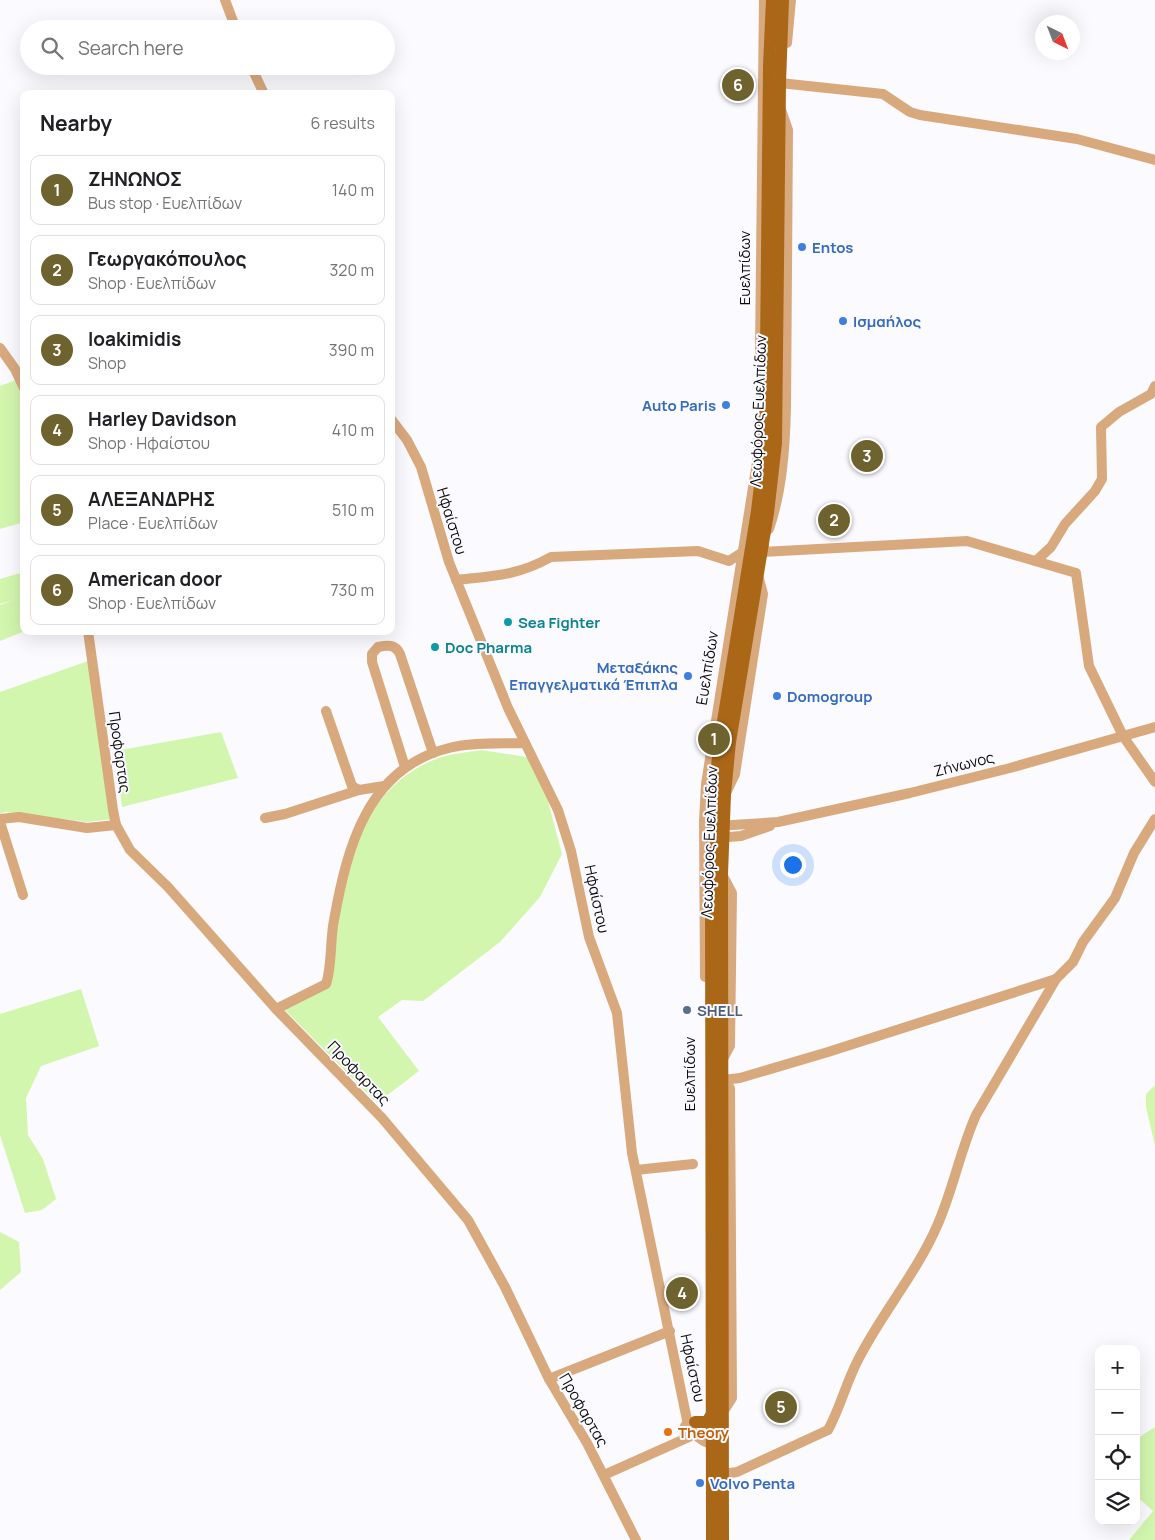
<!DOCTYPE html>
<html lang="en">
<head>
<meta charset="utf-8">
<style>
	body { margin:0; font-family:Manrope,sans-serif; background:#f2f2f2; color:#202124 }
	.controls { position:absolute; right:15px; bottom:15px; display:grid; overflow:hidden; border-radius:10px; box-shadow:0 5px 20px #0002 }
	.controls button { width:45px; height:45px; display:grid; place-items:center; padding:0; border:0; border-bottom:1px solid #e0e0e0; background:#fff; color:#202124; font:25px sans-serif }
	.compass { position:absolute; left:1035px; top:15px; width:45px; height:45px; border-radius:50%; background:#fff; box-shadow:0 5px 20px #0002; rotate:138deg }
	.you { position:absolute; left:792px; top:864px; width:18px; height:18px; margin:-12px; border:4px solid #fff; border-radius:50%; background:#1a73e8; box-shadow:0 0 0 8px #1a73e833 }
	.badge { display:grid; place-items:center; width:32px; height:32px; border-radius:50%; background:#6e622f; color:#fff; font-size:16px; font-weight:700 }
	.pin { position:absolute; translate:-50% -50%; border:2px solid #fff; box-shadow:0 1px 5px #0006 }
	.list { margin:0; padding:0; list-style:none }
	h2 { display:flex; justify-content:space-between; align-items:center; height:65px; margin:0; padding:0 20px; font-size:21px }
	h2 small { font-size:16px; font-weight:400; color:#757577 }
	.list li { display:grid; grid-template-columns:32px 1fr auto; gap:15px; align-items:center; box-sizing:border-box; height:70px; margin:0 10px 10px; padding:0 10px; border:1px solid #e0e0e0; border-radius:10px }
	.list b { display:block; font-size:19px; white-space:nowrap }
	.list p { margin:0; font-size:16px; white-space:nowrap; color:#757577 }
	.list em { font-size:16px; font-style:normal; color:#757577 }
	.icon { flex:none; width:28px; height:28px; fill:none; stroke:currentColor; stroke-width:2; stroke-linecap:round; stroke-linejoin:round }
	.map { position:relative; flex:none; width:1155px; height:1540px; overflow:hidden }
	.search { position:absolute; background:#fff; box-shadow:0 5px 20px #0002; left:20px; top:20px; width:375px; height:55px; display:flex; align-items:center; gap:12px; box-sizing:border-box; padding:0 18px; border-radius:28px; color:#757577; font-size:19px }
	.panel { position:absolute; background:#fff; box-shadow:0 5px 20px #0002; left:20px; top:90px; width:375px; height:545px; border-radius:10px }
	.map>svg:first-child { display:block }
	.green { fill:#d2f6ae }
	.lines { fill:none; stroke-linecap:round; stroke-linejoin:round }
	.minor { stroke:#d9a97e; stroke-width:10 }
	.major { stroke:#aa6718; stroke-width:12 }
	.shop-dot { fill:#3f7fe0; stroke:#fafaff; stroke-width:2 }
	.culture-dot { fill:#0f9aa8; stroke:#fafaff; stroke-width:2 }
	.service-dot { fill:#5c6f8a; stroke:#fafaff; stroke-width:2 }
	.food-dot { fill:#e8710a; stroke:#fafaff; stroke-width:2 }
	.labels { text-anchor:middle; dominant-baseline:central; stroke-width:4; stroke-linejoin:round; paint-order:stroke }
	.shop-label { font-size:15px; font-weight:bold; fill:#366cbe; stroke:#fafaff; text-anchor:start }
	.street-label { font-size:15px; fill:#0c0c0e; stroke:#fafaff }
	.culture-label { font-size:15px; font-weight:bold; fill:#0d838f; stroke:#fafaff; text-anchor:start }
	.service-label { font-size:15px; font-weight:bold; fill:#4e5e75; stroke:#fafaff; text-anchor:start }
	.food-label { font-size:15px; font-weight:bold; fill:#c56008; stroke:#fafaff; text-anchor:start }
</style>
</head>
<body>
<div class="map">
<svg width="1155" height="1540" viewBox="0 0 1155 1540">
	<rect width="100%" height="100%" fill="#fafaff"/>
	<g class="green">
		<path d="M16,380L24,399V522L0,529V386Z"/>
		<path d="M24,572L25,631L0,641V605L14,600L0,604V579Z"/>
		<path d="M88,661L113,819L87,822L5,812L0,814V692Z"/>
		<path d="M221,732L238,778L122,807L115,751Z"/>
		<path d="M481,750L527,757L548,801L562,854L540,897L500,942L423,1001L402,1000L378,1017L419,1071L377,1103L284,1009L329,987C341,904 345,794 436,759C450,753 467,753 481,750Z"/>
		<path d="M81,989L99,1046L41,1066L26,1098L28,1135L43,1159L56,1199L42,1210L25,1213L0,1135V1014Z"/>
		<path d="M1155,1085V1146L1146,1107V1094Z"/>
		<path d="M0,1232L19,1242L21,1272L0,1290Z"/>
		<path d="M1155,1427V1540H1129L1153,1511L1141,1500L1136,1499V1439Z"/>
	</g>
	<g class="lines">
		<g class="minor">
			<path d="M225,0L236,29"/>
			<path d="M787,43L791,0"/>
			<path d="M251,66L264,94"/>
			<path d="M780,83L883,94L910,112L920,115L1077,139L1155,160"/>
			<path d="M0,348L15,369L24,388"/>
			<path d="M760,351L764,0"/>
			<path d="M391,419L407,440L421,467L449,562L508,708L558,810L571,851L589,937L617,1013L632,1153L687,1420C691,1433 703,1445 717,1444"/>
			<path d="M769,529C782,491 785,449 786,408L788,130L780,107"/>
			<path d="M764,546L762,552L967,541L1076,573L1089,666L1123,736L1155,782"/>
			<path d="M1036,561L1051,547L1065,524L1095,491L1102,479L1101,427L1119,412L1151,394L1155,386"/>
			<path d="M456,580C493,576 517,576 551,557L698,551L729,561L743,552"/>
			<path d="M88,631L113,810L116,825L130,850L168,887L276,1009L382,1118L468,1220L505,1287L549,1379L587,1443L636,1540"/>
			<path d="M326,711L352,786L359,790L384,786"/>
			<path d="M405,767L372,662V654L378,647C388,645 395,644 400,654L433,753"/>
			<path d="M726,793L735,774L763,594L758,575"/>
			<path d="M265,818L285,814L359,790"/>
			<path d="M0,819L19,817L87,828L116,825"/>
			<path d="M0,822L23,895"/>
			<path d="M717,826L778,822L910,793L1010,768L1155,727"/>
			<path d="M716,838L741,836L770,826"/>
			<path d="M722,874L732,893L730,1046L723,1059"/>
			<path d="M705,977L704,821L706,784L758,456L760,418"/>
			<path d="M276,1009L326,984C332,968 330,939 334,920C347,848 367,768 449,748C473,742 500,744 525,743"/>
			<path d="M723,1080L740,1078L828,1052L1056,979"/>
			<path d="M723,1080L730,1088L732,1398L723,1412"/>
			<path d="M636,1170L693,1164"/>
			<path d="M549,1379L670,1331"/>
			<path d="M723,1474L737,1472L828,1430C840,1408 846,1383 858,1360C881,1314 916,1274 937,1226C953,1190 960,1151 976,1115L1056,979L1073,962L1083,942L1115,898L1134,853L1155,819"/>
			<path d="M604,1475L689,1437L685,1426"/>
		</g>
		<g class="major">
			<path d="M695,1422H707L712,1414"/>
			<path d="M712,1540L711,873L714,793L720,740L757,511L765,443L769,66L772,0"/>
			<path d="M723,1540L722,874L725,794L730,742L768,513L776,443L780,83L783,0"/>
		</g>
	</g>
	<g class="shop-dot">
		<circle cx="802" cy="247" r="5"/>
		<circle cx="843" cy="321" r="5"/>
		<circle cx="726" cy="405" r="5"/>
		<circle cx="688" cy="676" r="5"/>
		<circle cx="777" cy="696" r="5"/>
		<circle cx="700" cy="1483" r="5"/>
	</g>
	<g class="culture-dot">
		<circle cx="508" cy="622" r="5"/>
		<circle cx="435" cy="647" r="5"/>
	</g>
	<circle class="service-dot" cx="687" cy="1010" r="5"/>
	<circle class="food-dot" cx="668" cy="1432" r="5"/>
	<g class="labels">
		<g class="shop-label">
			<text x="812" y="247">Entos</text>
			<text x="853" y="321">Ισμαήλος</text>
			<text x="716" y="405" text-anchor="end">Auto Paris</text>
			<text x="678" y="667" text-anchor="end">Μεταξάκης<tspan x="678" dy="17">Επαγγελματικά Έπιπλα</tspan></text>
			<text x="787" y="696">Domogroup</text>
			<text x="710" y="1483">Volvo Penta</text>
		</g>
		<g class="street-label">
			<text transform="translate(744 268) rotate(-90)">Ευελπίδων</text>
			<text transform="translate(758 411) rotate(-88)">Λεωφόρος Ευελπίδων</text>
			<text transform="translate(452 521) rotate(73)">Ηφαίστου</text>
			<text transform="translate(707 668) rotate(-81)">Ευελπίδων</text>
			<text transform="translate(120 752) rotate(82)">Προφαρτας</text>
			<text transform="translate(964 764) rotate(-14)">Ζήνωνος</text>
			<text transform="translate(709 842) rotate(-88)">Λεωφόρος Ευελπίδων</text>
			<text transform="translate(597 899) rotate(78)">Ηφαίστου</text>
			<text transform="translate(359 1073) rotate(46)">Προφαρτας</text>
			<text transform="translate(689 1074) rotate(-90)">Ευελπίδων</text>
			<text transform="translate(693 1368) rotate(78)">Ηφαίστου</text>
			<text transform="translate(584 1410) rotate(60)">Προφαρτας</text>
		</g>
		<g class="culture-label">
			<text x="518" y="622">Sea Fighter</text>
			<text x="445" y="647">Doc Pharma</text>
		</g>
		<g class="service-label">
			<text x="697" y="1010">SHELL</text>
		</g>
		<g class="food-label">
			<text x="678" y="1432">Theory</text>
		</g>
	</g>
</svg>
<div class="controls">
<button>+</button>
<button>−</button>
<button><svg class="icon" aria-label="locate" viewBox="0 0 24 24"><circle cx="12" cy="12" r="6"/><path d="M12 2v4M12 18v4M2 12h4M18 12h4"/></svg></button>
<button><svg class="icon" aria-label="layers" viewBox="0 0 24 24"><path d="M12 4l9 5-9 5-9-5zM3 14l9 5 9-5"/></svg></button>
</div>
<svg class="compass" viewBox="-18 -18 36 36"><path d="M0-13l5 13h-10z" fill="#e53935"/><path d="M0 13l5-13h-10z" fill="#757577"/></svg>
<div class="you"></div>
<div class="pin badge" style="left:714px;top:739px">1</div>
<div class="pin badge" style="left:834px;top:520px">2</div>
<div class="pin badge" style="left:867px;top:456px">3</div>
<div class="pin badge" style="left:682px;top:1293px">4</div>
<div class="pin badge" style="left:781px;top:1407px">5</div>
<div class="pin badge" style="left:738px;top:85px">6</div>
<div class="search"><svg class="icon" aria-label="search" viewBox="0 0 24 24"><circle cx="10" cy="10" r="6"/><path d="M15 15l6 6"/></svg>Search here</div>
<section class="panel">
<h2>Nearby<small>6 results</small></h2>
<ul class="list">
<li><span class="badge">1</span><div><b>ΖΗΝΩΝΟΣ</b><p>Bus stop · Ευελπίδων</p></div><em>140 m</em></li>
<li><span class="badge">2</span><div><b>Γεωργακόπουλος</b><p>Shop · Ευελπίδων</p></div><em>320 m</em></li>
<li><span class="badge">3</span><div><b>Ioakimidis</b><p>Shop</p></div><em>390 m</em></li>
<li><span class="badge">4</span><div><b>Harley Davidson</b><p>Shop · Ηφαίστου</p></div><em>410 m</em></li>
<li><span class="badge">5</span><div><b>ΑΛΕΞΑΝΔΡΗΣ</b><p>Place · Ευελπίδων</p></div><em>510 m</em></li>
<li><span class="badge">6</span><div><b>American door</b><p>Shop · Ευελπίδων</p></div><em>730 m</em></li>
</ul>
</section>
</div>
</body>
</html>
